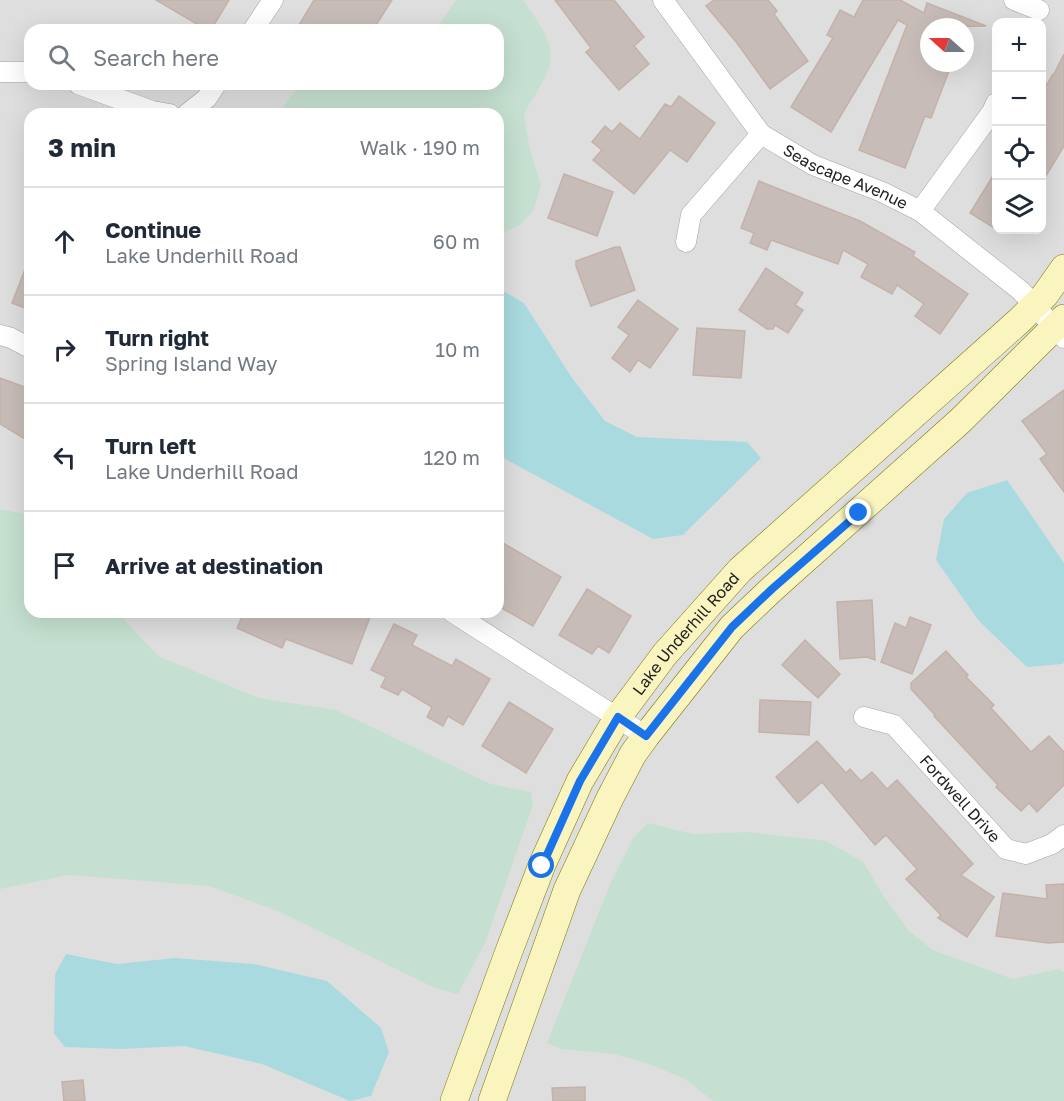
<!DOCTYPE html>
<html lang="en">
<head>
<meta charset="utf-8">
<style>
	body { margin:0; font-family:"Golos Text",sans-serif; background:#f6f6f7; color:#1f2937 }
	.controls { position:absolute; right:18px; top:18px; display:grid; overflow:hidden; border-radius:12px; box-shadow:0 6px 24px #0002 }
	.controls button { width:54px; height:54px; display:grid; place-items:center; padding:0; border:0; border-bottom:2px solid #e0e1e3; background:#fff; color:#1f2937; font:30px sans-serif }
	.compass { position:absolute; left:920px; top:18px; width:54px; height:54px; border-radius:50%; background:#fff; box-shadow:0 6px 24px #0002; rotate:291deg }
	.stop { position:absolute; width:18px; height:18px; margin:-14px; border:4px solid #1a73e8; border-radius:50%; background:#fff }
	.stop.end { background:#1a73e8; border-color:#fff; box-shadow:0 2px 6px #0008 }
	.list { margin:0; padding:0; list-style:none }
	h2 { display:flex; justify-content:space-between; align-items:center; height:78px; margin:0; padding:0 24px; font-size:26px }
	h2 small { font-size:20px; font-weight:400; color:#747a83 }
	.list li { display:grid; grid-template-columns:39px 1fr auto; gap:18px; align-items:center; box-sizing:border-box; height:108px; padding:0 24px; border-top:2px solid #e0e1e3 }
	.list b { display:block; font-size:22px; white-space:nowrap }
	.list p { margin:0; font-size:20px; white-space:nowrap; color:#747a83 }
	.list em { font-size:20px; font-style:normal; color:#747a83 }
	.icon { flex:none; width:33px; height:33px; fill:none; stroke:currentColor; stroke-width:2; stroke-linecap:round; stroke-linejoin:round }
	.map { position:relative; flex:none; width:1064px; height:1101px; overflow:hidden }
	.search { position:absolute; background:#fff; box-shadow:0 6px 24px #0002; left:24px; top:24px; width:480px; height:66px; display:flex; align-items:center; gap:15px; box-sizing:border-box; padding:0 21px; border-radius:18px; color:#747a83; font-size:22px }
	.panel { position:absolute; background:#fff; box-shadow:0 6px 24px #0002; left:24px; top:108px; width:480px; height:510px; border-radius:18px }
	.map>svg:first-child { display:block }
	.residential { fill:#dfdedf; fill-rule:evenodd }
	.wetland { fill:#c5e0d0 }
	.water { fill:#a9dadf }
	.building { fill:#c7bcb7; stroke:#c4b2aa; stroke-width:1.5 }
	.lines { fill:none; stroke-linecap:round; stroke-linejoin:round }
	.street-casing { stroke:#a5a5a5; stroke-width:21 }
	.secondary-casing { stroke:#7c7805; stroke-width:28 }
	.street { stroke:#fff; stroke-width:20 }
	.secondary { stroke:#faf4be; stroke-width:27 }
	.route { stroke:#1a73e8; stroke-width:8 }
	.labels { text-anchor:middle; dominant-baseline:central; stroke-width:5; stroke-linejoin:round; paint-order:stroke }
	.street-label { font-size:16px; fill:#212121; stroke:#fff }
</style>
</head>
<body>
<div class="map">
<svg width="1064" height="1101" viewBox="0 0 1064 1101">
	<rect width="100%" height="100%" fill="#f2ede8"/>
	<path class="residential" d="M0,0H1064V1101H0ZM996,22H1042V230H996ZM929,27H965V63H929ZM30,30H498V84H30ZM30,114H498V612H30Z"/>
	<g class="wetland">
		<path d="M456,0H523C562,54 558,59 524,113L529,145L541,186L533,211L521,224L498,236V114H277L301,84H498V30H435Z"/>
		<path d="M0,509L30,515V612H117L158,656L259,698L336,710L491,784L531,792L533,805L485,943L458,994L435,988L278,911L209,886L69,875L0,889Z"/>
		<path d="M648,823L693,834L749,832L826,841L863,862L883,895L909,931L933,950L1013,979L1059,969L1064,972V1101H713L685,1079L649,1064L614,1054L561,1049L547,1043L610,884L634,837Z"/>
	</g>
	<g class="water">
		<path d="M498,288L524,303L572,378L605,421L637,437L747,442L761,458L683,535L653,539L498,455Z"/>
		<path d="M1007,480L1064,563V662L1062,664L1027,667L979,621L936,560L944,519L967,493Z"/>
		<path d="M66,954L117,964L175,958L254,964L327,981L381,1028L389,1052L371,1096L350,1101L262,1064L184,1046L121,1049L65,1047L54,1034L55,974Z"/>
	</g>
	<g class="building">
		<path d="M156,0H229L211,30H207Z"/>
		<path d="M314,0H392L373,30H296Z"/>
		<path d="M555,0H614L644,37L634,46L649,64L619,90L586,52L591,48Z"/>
		<path d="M714,0H768L777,11L774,14L808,61L770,89L737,43L706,6Z"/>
		<path d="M863,0H900L924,13L927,3L986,26L929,27V63H952L931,118L925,116L905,168L859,150L907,25L898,20L831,132L791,107L833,38L827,35L840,10L854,17Z"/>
		<path d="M1064,54V146L1041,184V94L1053,74H1054Z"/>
		<path d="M679,96L715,123L687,162L670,150L634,194L593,160L602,150L592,142L605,126L612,132L620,123L640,139L665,104L671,107Z"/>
		<path d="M996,171V229L970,213Z"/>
		<path d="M564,174L613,192L597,236L548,218Z"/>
		<path d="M759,181L860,221L915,252L913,256L968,294L940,334L915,316L924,304L897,285L892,294L861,277L868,264L843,250L838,264L771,240L767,250L750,243L754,233L741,228Z"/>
		<path d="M615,247H620L635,290L591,306L576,266V261Z"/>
		<path d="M29,259H30V310L12,303Z"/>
		<path d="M766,268L803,293L795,305L803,310L788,333L775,325L773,329H767L739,310Z"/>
		<path d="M638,300L678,329L650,368L638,360L630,372L612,358L629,335L618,327Z"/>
		<path d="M697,328L745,331L741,378L693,375Z"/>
		<path d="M0,378L30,389V442L0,424Z"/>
		<path d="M1064,390V492L1040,459L1047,454L1022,421Z"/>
		<path d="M498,540L561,577L533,626L498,606Z"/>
		<path d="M587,589L631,616L609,653L598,646L592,654L559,635Z"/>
		<path d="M872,600L875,660L867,657L840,659L837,602Z"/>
		<path d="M244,612H372L352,664L286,639L282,648L237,628Z"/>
		<path d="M910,617L931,625L912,674L881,662L895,623L906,628Z"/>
		<path d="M394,624L417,635L412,645L452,666L456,659L490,679L463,725L448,716L443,726L427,717L432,707L402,689L398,695L381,687L386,677L371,670Z"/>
		<path d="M805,640L840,674L818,698L782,665Z"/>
		<path d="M946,651L968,675L966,677L994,705L991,708L1031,752L1049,736L1064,752V785L1037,812L1029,803L1021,811L996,787L998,785L934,716L935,715L911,689V683Z"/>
		<path d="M760,700L811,702L809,735L759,732Z"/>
		<path d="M509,702L553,729L526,773L482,746Z"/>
		<path d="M817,741L846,773L850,769L861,781L872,772L887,789L897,780L973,864L961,875L994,897L967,937L938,918L941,915L906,879L917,869L886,835L875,845L822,782L798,803L776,777Z"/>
		<path d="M1064,884V942L1048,943L996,936L1003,893L1047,899L1046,885Z"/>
		<path d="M83,1080L85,1101H64L62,1082Z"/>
		<path d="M585,1087V1101H553L552,1088Z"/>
	</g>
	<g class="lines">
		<defs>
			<g id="street">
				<path id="s1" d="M663,0L761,134L813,165L882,192L920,211L1021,291L1064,338"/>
				<path d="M1014,0L1039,10"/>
				<path d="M253,30L273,0"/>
				<path d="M0,72H30"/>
				<path d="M78,84L152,111L170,114"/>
				<path d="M187,114L207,98L216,84"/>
				<path d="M920,211L992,112L996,103"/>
				<path d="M686,242L691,215L761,134"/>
				<path d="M0,335L11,338L30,348"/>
				<path d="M452,612L646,736"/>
				<path id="s2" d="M864,717L894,725L1006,849L1026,854L1052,844L1064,835"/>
			</g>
			<g id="secondary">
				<path id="s3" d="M454,1101L509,951L542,865L580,781L618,717L665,654L740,570L1020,320L1045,295L1064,268"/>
				<path d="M492,1101L567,890L610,798L633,754L646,736L732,627L772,589L960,421L1064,318"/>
			</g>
		</defs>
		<use href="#street" class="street-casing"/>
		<use href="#secondary" class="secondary-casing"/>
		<use href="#street" class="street"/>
		<use href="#secondary" class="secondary"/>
	</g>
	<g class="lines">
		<path class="route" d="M542,866L580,781L618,717L646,736L732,627L772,589L859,513"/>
	</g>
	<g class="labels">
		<g class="street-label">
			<text stroke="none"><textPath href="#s1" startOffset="261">Seascape Avenue</textPath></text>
			<text stroke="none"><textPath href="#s3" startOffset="526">Lake Underhill Road</textPath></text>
			<text stroke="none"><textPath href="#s2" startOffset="130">Fordwell Drive</textPath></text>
		</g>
	</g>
</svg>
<div class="controls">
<button>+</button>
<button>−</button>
<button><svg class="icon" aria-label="locate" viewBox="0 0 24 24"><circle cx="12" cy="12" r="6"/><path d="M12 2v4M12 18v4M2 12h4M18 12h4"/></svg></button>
<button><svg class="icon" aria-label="layers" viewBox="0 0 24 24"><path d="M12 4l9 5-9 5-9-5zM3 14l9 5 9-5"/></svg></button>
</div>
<svg class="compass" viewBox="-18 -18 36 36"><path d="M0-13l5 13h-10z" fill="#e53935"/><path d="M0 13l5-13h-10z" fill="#747a83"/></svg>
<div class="stop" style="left:542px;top:866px"></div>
<div class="stop end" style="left:859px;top:513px"></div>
<div class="search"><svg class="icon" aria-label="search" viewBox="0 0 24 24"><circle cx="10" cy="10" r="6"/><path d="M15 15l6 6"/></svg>Search here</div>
<section class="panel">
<h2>3 min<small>Walk · 190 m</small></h2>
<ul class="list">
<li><svg class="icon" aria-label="ahead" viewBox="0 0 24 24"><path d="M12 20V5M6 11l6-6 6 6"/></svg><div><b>Continue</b><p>Lake Underhill Road</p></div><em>60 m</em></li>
<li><svg class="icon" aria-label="right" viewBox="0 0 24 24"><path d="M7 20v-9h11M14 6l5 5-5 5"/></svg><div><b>Turn right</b><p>Spring Island Way</p></div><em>10 m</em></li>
<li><svg class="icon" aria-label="left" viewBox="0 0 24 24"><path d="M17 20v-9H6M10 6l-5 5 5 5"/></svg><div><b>Turn left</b><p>Lake Underhill Road</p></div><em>120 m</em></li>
<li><svg class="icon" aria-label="arrive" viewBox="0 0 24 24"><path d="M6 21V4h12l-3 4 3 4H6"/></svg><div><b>Arrive at destination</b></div></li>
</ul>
</section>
</div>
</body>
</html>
